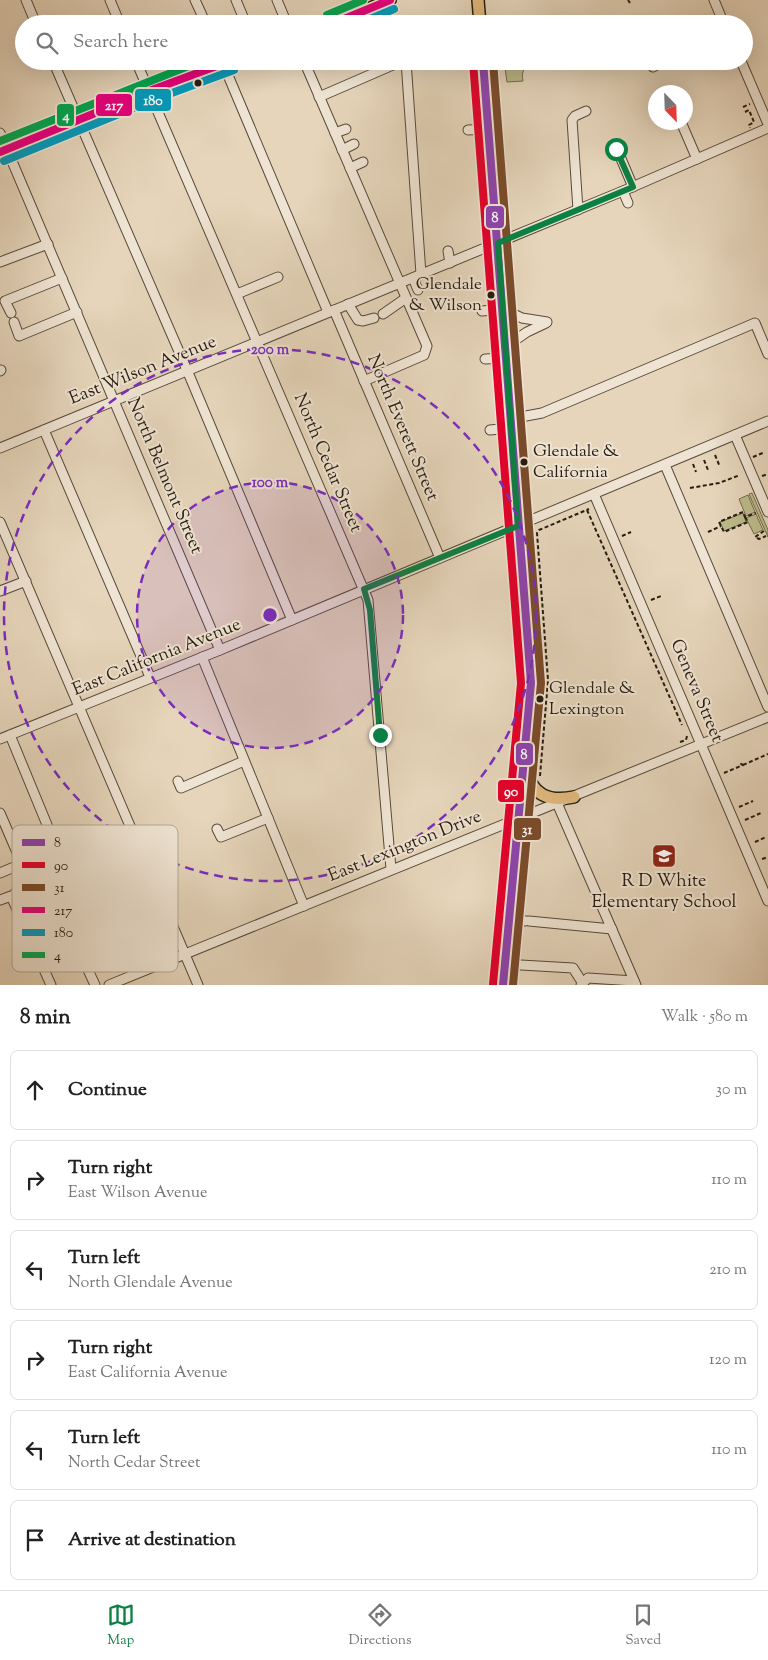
<!DOCTYPE html>
<html lang="en">
<head>
<meta charset="utf-8">
<style>
	body { margin:0; font-family:"Sorts Mill Goudy",serif; background:#f6f6f6; color:#222 }
	.compass { position:absolute; left:648px; top:85px; width:45px; height:45px; border-radius:50%; background:#fff; box-shadow:0 5px 20px #0002; rotate:157deg }
	.stop { position:absolute; width:15px; height:15px; margin:-11px; border:4px solid #0b8043; border-radius:50%; background:#fff }
	.stop.end { background:#0b8043; border-color:#fff; box-shadow:0 1px 5px #0008 }
	.list { margin:0; padding:0; list-style:none }
	h2 { display:flex; justify-content:space-between; align-items:center; height:65px; margin:0; padding:0 20px; font-size:21px }
	h2 small { font-size:16px; font-weight:400; color:#767676 }
	.list li { display:grid; grid-template-columns:32px 1fr auto; gap:15px; align-items:center; box-sizing:border-box; height:80px; margin:0 10px 10px; padding:0 10px; border:1px solid #e0e0e0; border-radius:8px }
	.list b { display:block; font-size:19px; white-space:nowrap }
	.list p { margin:0; font-size:16px; white-space:nowrap; color:#767676 }
	.list em { font-size:16px; font-style:normal; color:#767676 }
	.icon { flex:none; width:28px; height:28px; fill:none; stroke:currentColor; stroke-width:2; stroke-linecap:round; stroke-linejoin:round }
	.map { position:relative; flex:none; width:768px; height:985px; overflow:hidden }
	.search { position:absolute; background:#fff; box-shadow:0 5px 20px #0002; left:15px; right:15px; top:15px; height:55px; display:flex; align-items:center; gap:12px; box-sizing:border-box; padding:0 18px; border-radius:28px; color:#767676; font-size:19px }
	.sheet { height:605px; background:#fff }
	nav { display:flex; justify-content:space-around; align-items:center; box-sizing:border-box; height:70px; border-top:1px solid #e0e0e0; background:#fff; font-size:14px; color:#767676 }
	nav a { display:grid; justify-items:center; gap:2px }
	nav .on { color:#0b8043 }
	.map>svg:first-child { display:block }
	.green { fill:#bdbb8b; stroke:#726c4e }
	.lines { fill:none; stroke-linecap:round; stroke-linejoin:round }
	.minor-casing { stroke:#574a3b; stroke-width:11 }
	.major-casing { stroke:#271c10; stroke-width:14 }
	.path { stroke:#271c10; stroke-width:2; stroke-dasharray:4 2.5; stroke-linecap:butt }
	.minor { stroke:#efe4d3; stroke-width:9 }
	.major { stroke:#e3ba7e; stroke-width:11 }
	.bus-1-casing { stroke:#efe4d3; stroke-width:11 }
	.bus-2-casing { stroke:#efe4d3; stroke-width:11 }
	.bus-3-casing { stroke:#efe4d3; stroke-width:11 }
	.bus-4-casing { stroke:#efe4d3; stroke-width:11 }
	.bus-5-casing { stroke:#efe4d3; stroke-width:11 }
	.bus-6-casing { stroke:#efe4d3; stroke-width:11 }
	.bus-1 { stroke:#8e44ad; stroke-width:8 }
	.bus-2 { stroke:#e4002b; stroke-width:8 }
	.bus-3 { stroke:#7a4b2a; stroke-width:8 }
	.bus-4 { stroke:#e5007d; stroke-width:8 }
	.bus-5 { stroke:#049bbb; stroke-width:8 }
	.bus-6 { stroke:#00a651; stroke-width:8 }
	.route { stroke:#0b8043; stroke-width:6 }
	.ring { fill:none; stroke:#7b2cbf; stroke-width:2.5; stroke-dasharray:9 6 }
	.bus-dot { fill:#271c10; stroke:#efe4d3; stroke-width:2 }
	.labels { text-anchor:middle; dominant-baseline:central; stroke-width:4; stroke-linejoin:round; paint-order:stroke }
	.bus-label { font-size:17px; fill:#271c10; stroke:#efe4d3; text-anchor:start }
	.street-label { font-size:18px; fill:#271c10; stroke:#efe4d3 }
	.poi-label { font-size:18px; fill:#271c10; stroke:#efe4d3 }
	.key { fill:#efe4d3; stroke:#b3a898; stroke-width:1 }
	.key-label { font-size:14px; fill:#271c10 }
	.centre { fill:#7b2cbf; stroke:#efe4d3; stroke-width:2.5 }
	.ring-label { font-size:15px; text-anchor:middle; font-weight:bold; fill:#7b2cbf; stroke:#efe4d3; stroke-width:4; stroke-linejoin:round; paint-order:stroke }
	.line-badge { stroke:#efe4d3; stroke-width:2 }
	.badge-label { font-size:14px; text-anchor:middle; font-weight:bold; fill:#fff }
</style>
</head>
<body>
<div class="map">
<svg width="768" height="985" viewBox="0 0 768 985">
	<rect width="100%" height="100%" fill="#e6d5bb"/>
	<filter id="stains"><feTurbulence type="fractalNoise" baseFrequency=".004" numOctaves="4"/><feColorMatrix values="0 0 0 0 .2 0 0 0 0 .09 0 0 0 0 .02 0 0 0 .5 -.17"/></filter>
	<radialGradient id="worn" r=".72"><stop offset=".6" stop-color="#630" stop-opacity="0"/><stop offset="1" stop-color="#630" stop-opacity=".3"/></radialGradient>
	<g class="green">
		<path d="M504,61H534V62C524,65 521,72 523,81L507,82Z"/>
		<path d="M752,493L768,530V537L749,494Z"/>
		<path d="M748,495L755,512L746,516L739,499Z"/>
		<path d="M743,513L746,522L724,531L720,522Z"/>
		<path d="M756,514L763,530L754,534L746,518Z"/>
	</g>
	<g class="lines">
		<defs>
			<g id="minor">
				<path d="M26,0L36,24"/>
				<path d="M110,0L120,24"/>
				<path d="M195,0L206,24"/>
				<path d="M236,0L246,24"/>
				<path d="M277,0L287,24"/>
				<path d="M361,0L366,10"/>
				<path d="M714,0L724,24"/>
				<path d="M104,24L117,18"/>
				<path d="M53,61L187,370L292,620"/>
				<path d="M136,61L368,600L391,869"/>
				<path d="M222,61L328,312"/>
				<path d="M304,61L427,346L424,355L364,381"/>
				<path d="M406,61L421,274"/>
				<path d="M741,61L768,124"/>
				<path d="M653,67L664,61"/>
				<path d="M319,97L402,61"/>
				<path d="M681,122L697,159"/>
				<path d="M468,130L489,129"/>
				<path d="M0,133L220,650"/>
				<path d="M335,133L346,129"/>
				<path d="M617,149L633,187"/>
				<path d="M342,150L354,144"/>
				<path d="M350,168L363,162"/>
				<path d="M623,191L628,203"/>
				<path d="M578,210L572,120L575,116L586,111"/>
				<path d="M448,251L450,263"/>
				<path d="M0,262L48,244"/>
				<path d="M413,278L418,290"/>
				<path d="M237,294L278,277"/>
				<path d="M348,304L358,320L363,321L374,318"/>
				<path d="M334,310L440,558"/>
				<path d="M482,311L503,309L522,318L547,322"/>
				<path d="M11,313L5,301L62,278"/>
				<path d="M383,314L406,298"/>
				<path d="M14,322L19,336L77,312"/>
				<path d="M505,347L527,332L546,323"/>
				<path d="M485,359L506,358"/>
				<path d="M0,371L1,370"/>
				<path d="M510,419L542,413L755,323L768,354"/>
				<path d="M44,430L150,677"/>
				<path d="M490,430L511,428"/>
				<path d="M735,435L768,512"/>
				<path d="M0,448L623,191L768,128"/>
				<path d="M665,465L768,707"/>
				<path d="M594,494L768,901"/>
				<path d="M0,522L198,985"/>
				<path d="M0,591L26,581"/>
				<path d="M202,657L304,906"/>
				<path d="M0,739L220,650L768,421"/>
				<path d="M178,781L181,788L244,761"/>
				<path d="M557,803L636,985"/>
				<path d="M0,813L22,864"/>
				<path d="M217,829L221,837L268,818"/>
				<path d="M0,873L57,849L10,735"/>
				<path d="M15,893L43,881H47L95,985"/>
				<path d="M74,895L147,866"/>
				<path d="M0,900L11,896L51,985"/>
				<path d="M509,920L526,921"/>
				<path d="M529,921L612,929"/>
				<path d="M505,964L573,968L582,982"/>
				<path d="M109,985L768,717"/>
				<path d="M581,985L588,978L634,981"/>
			</g>
			<g id="major">
				<path d="M478,0L480,24"/>
				<path d="M331,24L390,0"/>
				<path d="M483,61L531,683L503,985"/>
				<path d="M0,152L149,91L231,61"/>
				<path d="M526,768C531,796 550,802 574,797"/>
			</g>
		</defs>
		<use href="#minor" class="minor-casing"/>
		<use href="#major" class="major-casing"/>
		<g class="path">
			<path d="M628,0L630,3"/>
			<path d="M743,107L750,104"/>
			<path d="M745,112L749,110L754,122L749,125L750,128"/>
			<path d="M715,455L720,467"/>
			<path d="M753,457L765,452"/>
			<path d="M704,460L708,470"/>
			<path d="M693,464L696,472"/>
			<path d="M762,476L768,474"/>
			<path d="M690,488L719,483L740,475"/>
			<path d="M587,510L682,725"/>
			<path d="M745,517L748,522L724,532L719,522L743,512L745,517L756,513"/>
			<path d="M764,531L755,537L759,539L766,536"/>
			<path d="M708,532L721,526"/>
			<path d="M622,536L631,532"/>
			<path d="M651,600L661,596"/>
			<path d="M680,742L686,740L687,736"/>
			<path d="M743,765L768,754"/>
			<path d="M724,773L743,765L741,764L740,766"/>
			<path d="M540,776L548,680L537,533L539,530L589,509"/>
			<path d="M739,807L753,801"/>
			<path d="M745,820L761,813"/>
			<path d="M755,842L766,837"/>
			<path d="M762,859L768,857"/>
		</g>
		<use href="#minor" class="minor"/>
		<use href="#major" class="major"/>
		<defs>
			<path id="bus-1" d="M483,61L531,683L503,985"/>
			<path id="bus-2" d="M473,62L521,683L493,984"/>
			<path id="bus-3" d="M493,61L541,683L513,985"/>
			<g id="bus-4">
				<path d="M332,24L390,0"/>
				<path d="M0,152L149,91L230,61"/>
			</g>
			<g id="bus-5">
				<path d="M358,24L394,9"/>
				<path d="M4,161L153,100L234,70"/>
			</g>
			<g id="bus-6">
				<path d="M327,15L363,0"/>
				<path d="M0,141L201,61"/>
			</g>
		</defs>
		<use href="#bus-1" class="bus-1-casing"/>
		<use href="#bus-2" class="bus-2-casing"/>
		<use href="#bus-3" class="bus-3-casing"/>
		<use href="#bus-4" class="bus-4-casing"/>
		<use href="#bus-5" class="bus-5-casing"/>
		<use href="#bus-6" class="bus-6-casing"/>
		<use href="#bus-1" class="bus-1"/>
		<use href="#bus-2" class="bus-2"/>
		<use href="#bus-3" class="bus-3"/>
		<use href="#bus-4" class="bus-4"/>
		<use href="#bus-5" class="bus-5"/>
		<use href="#bus-6" class="bus-6"/>
	</g>
	<g class="lines">
		<path class="route" d="M380,735L370,610L364,589L518,526L498,243L633,187L616,149"/>
	</g>
	<circle cx="270" cy="615" r="133" fill="#7b2cbf" fill-opacity=".12"/>
	<g class="ring">
		<circle cx="270" cy="615" r="133"/>
		<circle cx="270" cy="615" r="266"/>
	</g>
	<defs>
		<symbol id="school-square" viewBox="-11 -11 22 22"><rect x="-9" y="-9" width="18" height="18" rx="4" fill="#8f2418" stroke="#efe4d3"/><path d="M0-5L7-2L0 1L-7-2ZM-4 1L0 2.5L4 1V4Q0 6-4 4Z" fill="#fff"/></symbol>
	</defs>
	<g fill-rule="evenodd">
		<use href="#school-square" x="650" y="842" width="28" height="28"/>
	</g>
	<g class="bus-dot">
		<circle cx="198" cy="83" r="4.5"/>
		<circle cx="491" cy="295" r="4.5"/>
		<circle cx="524" cy="462" r="4.5"/>
		<circle cx="540" cy="699" r="4.5"/>
	</g>
	<g class="labels">
		<g class="bus-label">
			<text x="482" y="285" text-anchor="end">Glendale<tspan x="482" dy="21">&amp; Wilson</tspan></text>
			<text x="533" y="452">Glendale &amp;<tspan x="533" dy="21">California</tspan></text>
			<text x="549" y="689">Glendale &amp;<tspan x="549" dy="21">Lexington</tspan></text>
		</g>
		<g class="street-label">
			<text transform="translate(143 371) rotate(-22)">East Wilson Avenue</text>
			<text transform="translate(402 428) rotate(67)">North Everett Street</text>
			<text transform="translate(327 463) rotate(67)">North Cedar Street</text>
			<text transform="translate(164 476) rotate(67)">North Belmont Street</text>
			<text transform="translate(157 658) rotate(-22)">East California Avenue</text>
			<text transform="translate(696 691) rotate(67)">Geneva Street</text>
			<text transform="translate(405 847) rotate(-22)">East Lexington Drive</text>
		</g>
		<g class="poi-label">
			<text x="664" y="882">R D White<tspan x="664" dy="21">Elementary School</tspan></text>
		</g>
	</g>
	<rect x="12" y="825" width="166" height="147" rx="8" class="key"/>
	<rect x="22" y="839" width="23" height="7" fill="#8e44ad"/>
	<rect x="22" y="862" width="23" height="6" fill="#e4002b"/>
	<rect x="22" y="884" width="23" height="7" fill="#7a4b2a"/>
	<rect x="22" y="907" width="23" height="6" fill="#e5007d"/>
	<rect x="22" y="929" width="23" height="7" fill="#049bbb"/>
	<rect x="22" y="952" width="23" height="6" fill="#00a651"/>
	<g class="key-label">
		<text x="54" y="847">8</text>
		<text x="54" y="870">90</text>
		<text x="54" y="892">31</text>
		<text x="54" y="915">217</text>
		<text x="54" y="937">180</text>
		<text x="54" y="960">4</text>
	</g>
	<circle cx="270" cy="615" r="8" class="centre"/>
	<g class="ring-label">
		<text x="270" y="354">200 m</text>
		<text x="270" y="487">100 m</text>
	</g>
	<g class="line-badge">
		<rect x="134" y="88" width="38" height="24" rx="5" fill="#049bbb"/>
		<rect x="95" y="93" width="38" height="24" rx="5" fill="#e5007d"/>
		<rect x="56" y="103" width="19" height="24" rx="5" fill="#00a651"/>
		<rect x="485" y="205" width="20" height="24" rx="5" fill="#8e44ad"/>
		<rect x="515" y="742" width="19" height="24" rx="5" fill="#8e44ad"/>
		<rect x="497" y="779" width="28" height="24" rx="5" fill="#e4002b"/>
		<rect x="513" y="817" width="29" height="24" rx="5" fill="#7a4b2a"/>
	</g>
	<g class="badge-label">
		<text x="153" y="105">180</text>
		<text x="114" y="110">217</text>
		<text x="66" y="120">4</text>
		<text x="495" y="222">8</text>
		<text x="524" y="759">8</text>
		<text x="511" y="796">90</text>
		<text x="527" y="834">31</text>
	</g>
	<rect width="100%" height="100%" filter="url(#stains)"/>
	<rect width="100%" height="100%" fill="url(#worn)"/>
</svg>
<svg class="compass" viewBox="-18 -18 36 36"><path d="M0-13l5 13h-10z" fill="#e53935"/><path d="M0 13l5-13h-10z" fill="#767676"/></svg>
<div class="stop" style="left:616px;top:149px"></div>
<div class="stop end" style="left:380px;top:735px"></div>
<div class="search"><svg class="icon" aria-label="search" viewBox="0 0 24 24"><circle cx="10" cy="10" r="6"/><path d="M15 15l6 6"/></svg>Search here</div>
</div>
<section class="sheet">
<h2>8 min<small>Walk · 580 m</small></h2>
<ul class="list">
<li><svg class="icon" aria-label="ahead" viewBox="0 0 24 24"><path d="M12 20V5M6 11l6-6 6 6"/></svg><div><b>Continue</b></div><em>30 m</em></li>
<li><svg class="icon" aria-label="right" viewBox="0 0 24 24"><path d="M7 20v-9h11M14 6l5 5-5 5"/></svg><div><b>Turn right</b><p>East Wilson Avenue</p></div><em>110 m</em></li>
<li><svg class="icon" aria-label="left" viewBox="0 0 24 24"><path d="M17 20v-9H6M10 6l-5 5 5 5"/></svg><div><b>Turn left</b><p>North Glendale Avenue</p></div><em>210 m</em></li>
<li><svg class="icon" aria-label="right" viewBox="0 0 24 24"><path d="M7 20v-9h11M14 6l5 5-5 5"/></svg><div><b>Turn right</b><p>East California Avenue</p></div><em>120 m</em></li>
<li><svg class="icon" aria-label="left" viewBox="0 0 24 24"><path d="M17 20v-9H6M10 6l-5 5 5 5"/></svg><div><b>Turn left</b><p>North Cedar Street</p></div><em>110 m</em></li>
<li><svg class="icon" aria-label="arrive" viewBox="0 0 24 24"><path d="M6 21V4h12l-3 4 3 4H6"/></svg><div><b>Arrive at destination</b></div></li>
</ul>
</section>
<nav>
<a class="on"><svg class="icon" aria-label="map" viewBox="0 0 24 24"><path d="M3 6l6-2 6 2 6-2v14l-6 2-6-2-6 2zM9 4v14M15 6v14"/></svg>Map</a>
<a><svg class="icon" aria-label="directions" viewBox="0 0 24 24"><path d="M12 3l9 9-9 9-9-9zM9 14v-3h6M13 9l2 2-2 2"/></svg>Directions</a>
<a><svg class="icon" aria-label="saved" viewBox="0 0 24 24"><path d="M7 4h10v16l-5-4-5 4z"/></svg>Saved</a>
</nav>
</body>
</html>
